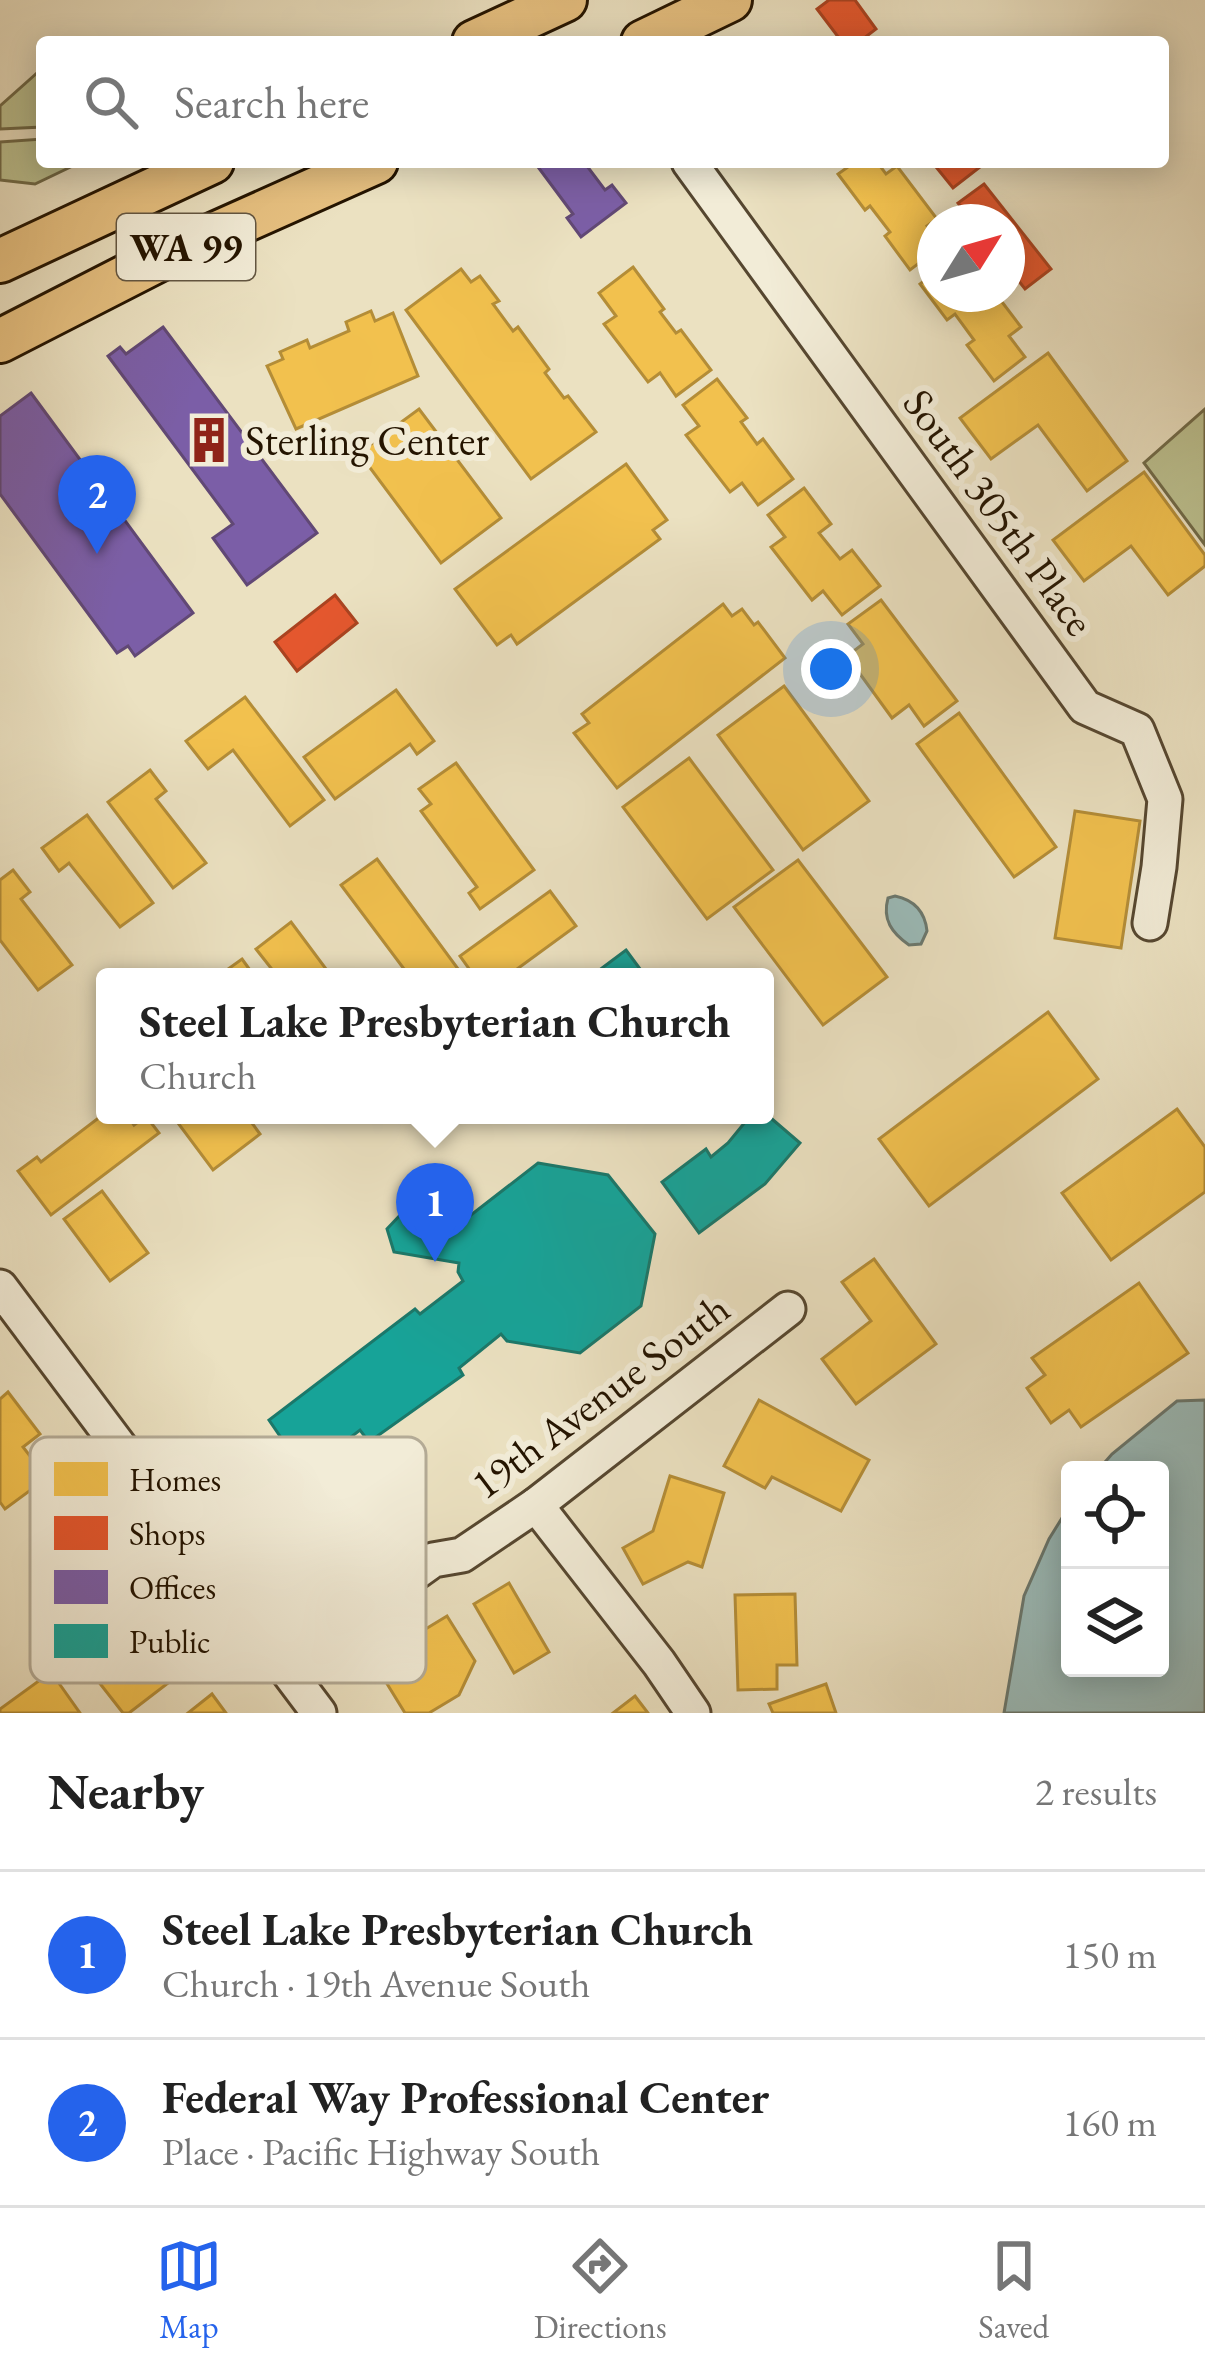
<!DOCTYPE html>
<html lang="en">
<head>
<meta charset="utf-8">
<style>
	body { margin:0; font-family:"EB Garamond",serif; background:#f6f6f6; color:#222 }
	.controls { position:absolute; right:36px; bottom:36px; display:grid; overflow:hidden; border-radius:12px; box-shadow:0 6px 30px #0003 }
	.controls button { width:108px; height:108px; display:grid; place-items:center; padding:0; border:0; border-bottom:3px solid #e0e0e0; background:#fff; color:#222; font:60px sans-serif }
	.compass { position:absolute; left:917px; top:204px; width:108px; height:108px; border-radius:50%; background:#fff; box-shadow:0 6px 30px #0003; rotate:53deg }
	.you { position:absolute; left:831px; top:669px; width:42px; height:42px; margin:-30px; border:9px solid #fff; border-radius:50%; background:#1a73e8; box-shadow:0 0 0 18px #1a73e833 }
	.badge { display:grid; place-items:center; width:78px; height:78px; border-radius:50%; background:#2563eb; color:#fff; font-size:39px; font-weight:700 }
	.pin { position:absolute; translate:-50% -99px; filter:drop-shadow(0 3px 6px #0008) }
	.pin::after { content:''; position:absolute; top:63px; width:42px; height:36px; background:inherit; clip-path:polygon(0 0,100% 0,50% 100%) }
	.popup { position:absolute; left:96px; top:968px; width:678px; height:156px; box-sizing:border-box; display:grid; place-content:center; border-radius:12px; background:#fff; filter:drop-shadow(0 3px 9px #0005); font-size:39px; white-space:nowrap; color:#767676 }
	.popup b { font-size:45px; color:#222 }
	.popup::after { content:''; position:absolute; left:50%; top:100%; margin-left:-24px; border:24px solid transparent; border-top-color:#fff }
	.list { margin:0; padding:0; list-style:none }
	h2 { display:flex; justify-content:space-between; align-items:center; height:156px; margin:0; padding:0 48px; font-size:51px }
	h2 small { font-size:39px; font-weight:400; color:#767676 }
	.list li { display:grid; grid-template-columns:78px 1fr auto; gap:36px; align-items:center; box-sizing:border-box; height:168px; padding:0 48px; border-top:3px solid #e0e0e0 }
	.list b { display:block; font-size:45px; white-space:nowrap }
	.list p { margin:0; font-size:39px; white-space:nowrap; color:#767676 }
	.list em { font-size:39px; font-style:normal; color:#767676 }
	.icon { flex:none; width:66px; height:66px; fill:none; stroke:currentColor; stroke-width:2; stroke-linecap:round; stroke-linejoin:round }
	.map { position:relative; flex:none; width:1205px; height:1713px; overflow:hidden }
	.search { position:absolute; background:#fff; box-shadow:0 6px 30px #0003; left:36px; right:36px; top:36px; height:132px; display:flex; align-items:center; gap:30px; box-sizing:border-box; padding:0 42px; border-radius:12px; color:#767676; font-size:45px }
	.sheet { height:492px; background:#fff }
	nav { display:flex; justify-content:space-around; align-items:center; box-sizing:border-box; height:168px; border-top:3px solid #e0e0e0; background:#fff; font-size:33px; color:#767676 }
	nav a { display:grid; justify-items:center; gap:6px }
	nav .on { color:#2563eb }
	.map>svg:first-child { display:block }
	.green { fill:#bcc190; stroke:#706a48; stroke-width:3 }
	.water { fill:#9bbcba; stroke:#6b7970; stroke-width:3 }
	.homes { fill:#f2c14e; stroke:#b48d37; stroke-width:3 }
	.shops { fill:#e4572e; stroke:#aa4320; stroke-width:3 }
	.offices { fill:#7b5ea7; stroke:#614875; stroke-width:3 }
	.public { fill:#17a398; stroke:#1b786a; stroke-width:3 }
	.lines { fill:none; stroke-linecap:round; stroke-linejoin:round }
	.minor-casing { stroke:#564730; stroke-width:39 }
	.major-casing { stroke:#241400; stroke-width:48 }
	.minor { stroke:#f2ecd7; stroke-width:33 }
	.major { stroke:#e6c080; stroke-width:42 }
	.labels { text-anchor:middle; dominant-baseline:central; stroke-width:12; stroke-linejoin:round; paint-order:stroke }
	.shield { fill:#f2ecd7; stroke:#625540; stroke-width:3 }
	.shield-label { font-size:39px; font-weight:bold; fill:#241400 }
	.poi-label { font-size:42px; fill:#241400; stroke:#f2ecd7; text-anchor:start }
	.street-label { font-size:42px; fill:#241400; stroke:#f2ecd7 }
	.key { fill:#f2ecd7; stroke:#b4ab96; stroke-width:3 }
	.key-label { font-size:33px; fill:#241400 }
</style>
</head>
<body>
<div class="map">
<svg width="1205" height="1713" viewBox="0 0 1205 1713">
	<rect width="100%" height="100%" fill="#ebe1c1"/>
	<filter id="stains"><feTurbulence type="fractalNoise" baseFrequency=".00167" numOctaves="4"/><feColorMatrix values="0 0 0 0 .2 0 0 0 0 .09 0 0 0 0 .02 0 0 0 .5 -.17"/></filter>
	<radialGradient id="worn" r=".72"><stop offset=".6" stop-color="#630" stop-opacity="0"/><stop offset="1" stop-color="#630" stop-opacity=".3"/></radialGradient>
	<g class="green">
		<path d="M37,73L42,78V127L0,129V106Z"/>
		<path d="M42,139V162H81L35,184L0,180V142Z"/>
		<path d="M1205,409V545L1144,463Z"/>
	</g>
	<g class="water">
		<path d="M895,896C914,900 925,912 927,931L921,944L909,945C892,933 882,920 888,898Z"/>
		<path d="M1205,1400V1713H1004L1024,1596L1049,1539L1070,1505V1668H1160V1470H1098L1112,1454L1177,1401Z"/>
	</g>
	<g class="homes">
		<path d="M855,162H877L886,174L897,166L937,219L927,226L935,238V251L910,270L885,236L890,232L870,206L865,210L838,174Z"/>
		<path d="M633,267L664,309L660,312L676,333L681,330L711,370L676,396L660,373L648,382L604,324L616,316L599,293Z"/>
		<path d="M461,269L471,282L480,276L499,301L493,304L513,331L518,327L549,369L545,373L564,398L568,396L596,432L531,479L406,310Z"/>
		<path d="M935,272V294H996L1021,327L1009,336L1025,357L994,381L967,345L974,340L955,314L947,320L920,284Z"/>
		<path d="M371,311L375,321L393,313L418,376L296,429L267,366L283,359L280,352L307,340L310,348L349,331L346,322Z"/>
		<path d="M1048,353L1127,461L1087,491L1038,425L991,459L960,418Z"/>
		<path d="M717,379L747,418L741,422L757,444L763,439L793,479L758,505L742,483L730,492L686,435L699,426L683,405Z"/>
		<path d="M419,409L501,518L441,563L359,453Z"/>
		<path d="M626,464L667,520L653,530L660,539L517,644L511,635L497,645L455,589Z"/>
		<path d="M1144,472L1205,555V566L1168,595L1131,546L1084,581L1053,540Z"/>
		<path d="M804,488L831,524L819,533L840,559L852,550L880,586L842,615L823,591L812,600L771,547L785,537L768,515Z"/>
		<path d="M881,600L957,701L924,726L909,705L892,718L847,656L863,644L848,624Z"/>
		<path d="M723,604L732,616L742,609L754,625L758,622L785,658L617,788L574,733L589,723L582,714Z"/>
		<path d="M784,686L869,801L803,850L718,735Z"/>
		<path d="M396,690L434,741L417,754L410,744L335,799L304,757Z"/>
		<path d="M245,697L324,800L290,826L233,750L208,769L186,741Z"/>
		<path d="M959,713L1056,847L1014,877L917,744Z"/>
		<path d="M689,758L773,870L707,919L623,807Z"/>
		<path d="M456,763L534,870L480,909L469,893L477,887L421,811L431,804L419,789Z"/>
		<path d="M150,770L166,791L156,799L206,863L173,888L108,802Z"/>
		<path d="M1075,811L1140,821L1121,948L1055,938Z"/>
		<path d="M87,815L153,903L120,927L69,863L59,871L42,848Z"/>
		<path d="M377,859L464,977H410L341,885Z"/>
		<path d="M798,860L887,977L823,1025L734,907Z"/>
		<path d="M13,870L30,892L21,899L72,965L38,990L0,940V880Z"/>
		<path d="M550,891L576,926L506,977H475L460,956Z"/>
		<path d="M291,922L332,977H278L256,949Z"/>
		<path d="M242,959L255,977H217Z"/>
		<path d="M1048,1012L1098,1079L929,1206L879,1139Z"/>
		<path d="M1177,1109L1205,1147V1192L1111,1260L1062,1193Z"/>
		<path d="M105,1113L127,1115L134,1125L146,1116L159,1133L51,1215L18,1171L37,1157L41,1162Z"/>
		<path d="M172,1115H226L230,1121L238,1115H246L260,1134L213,1170Z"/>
		<path d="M102,1191L148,1253L110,1281L64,1219Z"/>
		<path d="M874,1259L936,1344L856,1404L822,1359L871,1321L842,1282Z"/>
		<path d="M1139,1283L1188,1353L1081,1427L1069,1410L1051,1423L1027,1388L1045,1375L1032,1358Z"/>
		<path d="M8,1392L40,1434L23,1447L47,1478L5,1509L0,1502V1399Z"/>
		<path d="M759,1400L869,1460L841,1511L772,1477L765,1488L724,1466Z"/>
		<path d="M670,1476L724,1493L702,1567L688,1562L643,1584L623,1548L653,1531Z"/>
		<path d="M80,1532L128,1597L96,1621L48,1556Z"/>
		<path d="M509,1583L549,1652L514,1673L474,1604Z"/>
		<path d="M795,1594L797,1665H777V1689L738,1690L735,1595Z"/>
		<path d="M72,1613L93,1640L59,1667L38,1640Z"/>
		<path d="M447,1616L475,1661L459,1695L429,1713H405L373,1661Z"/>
		<path d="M133,1631L172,1680L129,1713H123L87,1667Z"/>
		<path d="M51,1672L80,1713H0V1709Z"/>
		<path d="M826,1684L836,1713H773L769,1704Z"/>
		<path d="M212,1694L226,1713H188Z"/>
		<path d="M635,1696L648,1713H613Z"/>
	</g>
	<g class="shops">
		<path d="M829,0H855L876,29L859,42H842L817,9Z"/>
		<path d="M932,162H976L980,167L953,188Z"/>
		<path d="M984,184L1051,269L1025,289L1007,266V222H972L958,203Z"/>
		<path d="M335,595L357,623L297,671L275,642Z"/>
	</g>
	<g class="offices">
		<path d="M544,162H584L605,190L612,185L626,203L581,237L567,218L573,214L538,167Z"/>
		<path d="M163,327L317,533L247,585L213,538L233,524L108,356L120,347L126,354Z"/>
		<path d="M31,393L193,613L135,656L128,646L117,653L0,494V416Z"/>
	</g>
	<g class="public">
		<path d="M626,950L646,977H590Z"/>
		<path d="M765,1113L800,1143L765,1184L699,1233L662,1182L706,1149L711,1157L728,1143L751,1115Z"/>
		<path d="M538,1163L608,1175L655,1234L641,1306L580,1353L507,1341L501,1334L459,1368L463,1375L369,1442L360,1430L343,1443L362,1469L377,1459L395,1483L380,1494L383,1500L347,1527L342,1521L328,1531L310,1506L324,1495L304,1467L291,1476L276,1454L286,1445L269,1420L415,1309L420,1314L463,1281L458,1272L459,1263L394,1252L387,1229L402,1213L462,1222Z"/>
	</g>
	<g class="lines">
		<defs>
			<g id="minor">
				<path d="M689,162L1085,707L1137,730L1165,799L1159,867L1150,923"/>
				<path d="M0,1287L319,1713"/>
				<path d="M536,1505L659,1663L693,1713"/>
				<path d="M285,1666L433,1560L462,1555L536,1505L788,1309"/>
			</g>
			<g id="major">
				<path d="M474,42L565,0"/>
				<path d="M643,42L730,0"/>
				<path d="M0,261L212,162"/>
				<path d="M0,341L168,255L376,162"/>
			</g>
		</defs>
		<use href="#minor" class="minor-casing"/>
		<use href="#major" class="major-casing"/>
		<use href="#minor" class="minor"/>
		<use href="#major" class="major"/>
	</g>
	<defs>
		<symbol id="building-bare" viewBox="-9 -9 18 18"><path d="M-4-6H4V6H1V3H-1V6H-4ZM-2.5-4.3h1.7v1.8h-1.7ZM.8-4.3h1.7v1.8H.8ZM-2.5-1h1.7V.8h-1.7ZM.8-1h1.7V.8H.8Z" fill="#8f2418" stroke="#f2ecd7" stroke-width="2.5" paint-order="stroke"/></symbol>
	</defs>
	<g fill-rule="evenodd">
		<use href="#building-bare" x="176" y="407" width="66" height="66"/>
	</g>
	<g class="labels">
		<rect class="shield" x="117" y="214" width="138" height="66" rx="9"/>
		<g class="shield-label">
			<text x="186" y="247">WA 99</text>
		</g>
		<g class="poi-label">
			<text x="245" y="440">Sterling Center</text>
		</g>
		<g class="street-label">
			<text transform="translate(999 512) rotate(54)">South 305th Place</text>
			<text transform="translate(600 1396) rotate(-37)">19th Avenue South</text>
		</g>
	</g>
	<rect x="30" y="1437" width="396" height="246" rx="18" class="key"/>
	<rect x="54" y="1462" width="54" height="34" fill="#f2c14e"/>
	<rect x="54" y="1516" width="54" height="34" fill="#e4572e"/>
	<rect x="54" y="1570" width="54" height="34" fill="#7b5ea7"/>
	<rect x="54" y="1624" width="54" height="34" fill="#17a398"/>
	<g class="key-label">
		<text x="129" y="1491">Homes</text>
		<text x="129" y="1545">Shops</text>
		<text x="129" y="1599">Offices</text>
		<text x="129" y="1653">Public</text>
	</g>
	<rect width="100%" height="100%" filter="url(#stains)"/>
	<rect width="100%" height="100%" fill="url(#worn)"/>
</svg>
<div class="controls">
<button><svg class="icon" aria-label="locate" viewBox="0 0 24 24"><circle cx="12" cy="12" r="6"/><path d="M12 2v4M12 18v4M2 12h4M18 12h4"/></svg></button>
<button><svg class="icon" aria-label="layers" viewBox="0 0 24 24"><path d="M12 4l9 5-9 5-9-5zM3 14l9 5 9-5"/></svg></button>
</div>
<svg class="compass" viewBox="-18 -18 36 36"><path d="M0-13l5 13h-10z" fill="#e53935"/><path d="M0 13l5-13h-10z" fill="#767676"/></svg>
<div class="you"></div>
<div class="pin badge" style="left:435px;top:1262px">1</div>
<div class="popup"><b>Steel Lake Presbyterian Church</b>Church</div>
<div class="pin badge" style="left:97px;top:554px">2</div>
<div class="search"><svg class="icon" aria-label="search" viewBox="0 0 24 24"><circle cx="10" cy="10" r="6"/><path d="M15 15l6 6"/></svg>Search here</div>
</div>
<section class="sheet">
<h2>Nearby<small>2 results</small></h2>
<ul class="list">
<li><span class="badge">1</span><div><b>Steel Lake Presbyterian Church</b><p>Church · 19th Avenue South</p></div><em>150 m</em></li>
<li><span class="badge">2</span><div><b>Federal Way Professional Center</b><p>Place · Pacific Highway South</p></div><em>160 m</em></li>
</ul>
</section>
<nav>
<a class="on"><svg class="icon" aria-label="map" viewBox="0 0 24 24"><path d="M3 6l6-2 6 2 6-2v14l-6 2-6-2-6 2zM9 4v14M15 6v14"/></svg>Map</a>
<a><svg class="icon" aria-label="directions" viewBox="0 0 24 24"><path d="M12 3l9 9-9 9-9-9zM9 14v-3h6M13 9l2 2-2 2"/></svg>Directions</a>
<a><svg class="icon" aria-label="saved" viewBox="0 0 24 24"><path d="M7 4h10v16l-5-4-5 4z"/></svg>Saved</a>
</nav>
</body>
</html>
